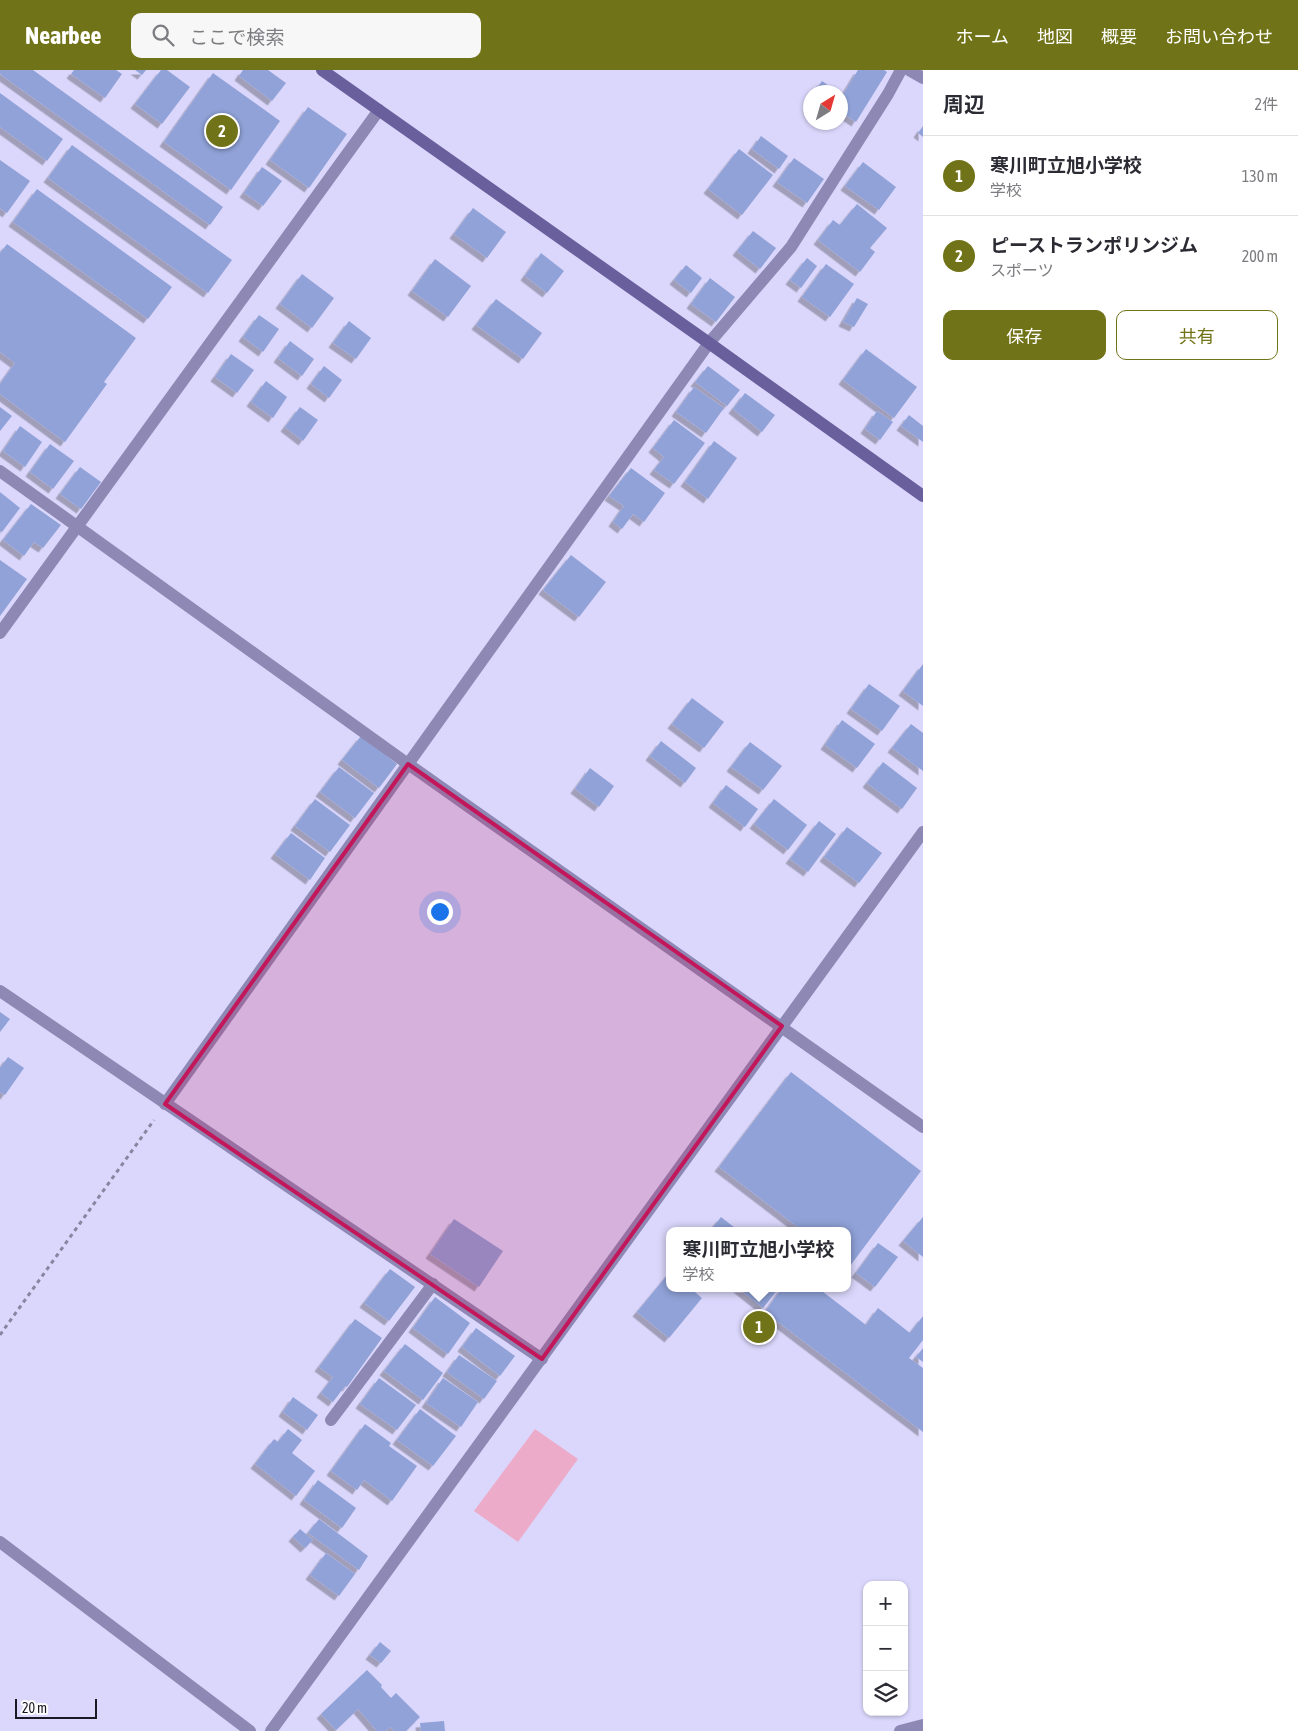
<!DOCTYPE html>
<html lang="ja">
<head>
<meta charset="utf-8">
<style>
	body { margin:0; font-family:"Asap Condensed","Noto Sans JP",sans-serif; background:#f7f7f7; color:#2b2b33 }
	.controls { position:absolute; right:15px; bottom:15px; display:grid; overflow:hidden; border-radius:10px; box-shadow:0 1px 4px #0004 }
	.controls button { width:45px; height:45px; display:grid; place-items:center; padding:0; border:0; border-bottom:1px solid #e1e1e2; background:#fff; color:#2b2b33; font:25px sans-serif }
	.compass { position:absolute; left:803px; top:15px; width:45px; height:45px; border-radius:50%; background:#fff; box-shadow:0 1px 4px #0004; rotate:37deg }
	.scale { position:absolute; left:15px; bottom:12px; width:82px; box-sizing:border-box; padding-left:5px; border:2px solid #1a1825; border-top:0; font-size:14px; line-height:18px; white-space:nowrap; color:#1a1825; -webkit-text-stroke:4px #fdfdfd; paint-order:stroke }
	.you { position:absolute; left:439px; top:841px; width:18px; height:18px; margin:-12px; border:4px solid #fff; border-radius:50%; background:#1a73e8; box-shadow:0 0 0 8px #1a73e833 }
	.badge { display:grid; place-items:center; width:32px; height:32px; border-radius:50%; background:#717318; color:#fff; font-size:16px; font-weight:700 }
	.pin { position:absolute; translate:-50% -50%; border:2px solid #fff; box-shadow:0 1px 5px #0006 }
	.popup { position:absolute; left:666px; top:1157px; width:185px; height:65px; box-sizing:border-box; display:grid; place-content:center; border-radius:10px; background:#fff; filter:drop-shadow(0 1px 4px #0005); font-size:16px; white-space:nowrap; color:#7c7c81 }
	.popup b { font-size:19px; color:#2b2b33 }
	.popup::after { content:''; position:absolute; left:50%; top:100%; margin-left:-10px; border:10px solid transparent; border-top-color:#fff }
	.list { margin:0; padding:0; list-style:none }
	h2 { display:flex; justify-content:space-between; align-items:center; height:65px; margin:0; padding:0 20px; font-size:21px }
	h2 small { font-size:16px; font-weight:400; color:#7c7c81 }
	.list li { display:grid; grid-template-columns:32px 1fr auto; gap:15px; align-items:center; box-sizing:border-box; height:80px; padding:0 20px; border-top:1px solid #e1e1e2 }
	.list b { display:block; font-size:19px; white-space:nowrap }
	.list p { margin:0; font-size:16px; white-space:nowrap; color:#7c7c81 }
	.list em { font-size:16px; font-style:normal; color:#7c7c81 }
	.actions { display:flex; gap:10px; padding:15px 20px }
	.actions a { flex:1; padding:11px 0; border:1px solid #717318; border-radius:10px; text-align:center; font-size:18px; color:#717318 }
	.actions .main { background:#717318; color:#fff }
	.icon { flex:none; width:28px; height:28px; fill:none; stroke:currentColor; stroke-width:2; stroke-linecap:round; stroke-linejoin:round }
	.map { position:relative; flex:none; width:923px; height:1661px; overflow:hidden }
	header { display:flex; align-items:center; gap:30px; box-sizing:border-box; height:70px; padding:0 25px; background:#717318; color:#fff }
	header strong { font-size:24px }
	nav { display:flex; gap:28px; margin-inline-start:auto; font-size:18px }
	.search { width:350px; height:45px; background:#f7f7f7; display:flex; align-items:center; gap:12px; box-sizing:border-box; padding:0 18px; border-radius:10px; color:#7c7c81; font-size:19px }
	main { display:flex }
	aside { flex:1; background:#fff }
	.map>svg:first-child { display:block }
	.water { fill:#ecacc9 }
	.building { fill:#90a2d8; filter:url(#shadow) }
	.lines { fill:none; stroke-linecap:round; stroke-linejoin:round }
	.path { stroke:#8885a0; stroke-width:3; stroke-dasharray:4 4; stroke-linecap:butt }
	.lane { stroke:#8e88b4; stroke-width:12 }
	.street { stroke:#8e88b4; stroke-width:12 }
	.secondary { stroke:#6a5f9d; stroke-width:12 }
	.marked { fill:#c2185b; fill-opacity:0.2; stroke:#c2185b; stroke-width:4; stroke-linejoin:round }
</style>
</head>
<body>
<header>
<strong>Nearbee</strong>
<div class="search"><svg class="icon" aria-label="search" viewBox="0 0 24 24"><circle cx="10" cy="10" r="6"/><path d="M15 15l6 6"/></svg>ここで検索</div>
<nav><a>ホーム</a><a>地図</a><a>概要</a><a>お問い合わせ</a></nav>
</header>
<main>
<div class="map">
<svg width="923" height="1661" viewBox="0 0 923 1661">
	<defs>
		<filter id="shadow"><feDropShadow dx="-4.5" dy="4.5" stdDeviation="0" flood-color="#0004"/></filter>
	</defs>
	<rect width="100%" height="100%" fill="#dbd7fc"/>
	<path class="water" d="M535,1359L578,1389L518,1472L474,1441Z"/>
	<g class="building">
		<path d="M0,0H33L223,137L210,155L0,4Z"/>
		<path d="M74,0H116L122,4L105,28L71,4Z"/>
		<path d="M135,0H146L142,5Z"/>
		<path d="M161,0H167L190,17L162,54L135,34Z"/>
		<path d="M243,0H268L286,13L272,31L239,6Z"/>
		<path d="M858,0H884L887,2L856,52L841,42V28Z"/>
		<path d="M213,3L280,51L231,120L164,72Z"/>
		<path d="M822,11L837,22H814Z"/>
		<path d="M0,23L63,69L47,91L0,57Z"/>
		<path d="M308,37L347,64L309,118L270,90Z"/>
		<path d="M923,56V67L918,63Z"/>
		<path d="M761,66L788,86L779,99L752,79Z"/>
		<path d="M72,75L232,190L208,223L48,108Z"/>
		<path d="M739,79L773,105L742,145L708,119Z"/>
		<path d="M794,88L824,109L807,133L777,112Z"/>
		<path d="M0,90L30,111L7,143L0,138Z"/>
		<path d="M863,92L896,117L879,140L845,116Z"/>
		<path d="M262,97L282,111L263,136L244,123Z"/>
		<path d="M37,119L172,217L148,249L13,152Z"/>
		<path d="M857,134L887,158L870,178L875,182L860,202L818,170L833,150L840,155Z"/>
		<path d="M473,138L506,162L487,188L454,164Z"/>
		<path d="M753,161L776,178L760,199L737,181Z"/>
		<path d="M7,174L136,268L104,312L107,314L65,372L0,324V314L15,293L0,282V183Z"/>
		<path d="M541,183L564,201L547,223L525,206Z"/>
		<path d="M807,188L817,196L801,218L790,210Z"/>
		<path d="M435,189L471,216L448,247L412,221Z"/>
		<path d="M826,194L854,214L830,247L802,227Z"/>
		<path d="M686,195L702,208L691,223L674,210Z"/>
		<path d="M302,204L334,228L312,258L280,234Z"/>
		<path d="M710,208L735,227L716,252L691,234Z"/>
		<path d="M857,228L868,234L854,257L843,252Z"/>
		<path d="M496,229L542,263L523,289L476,255Z"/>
		<path d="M259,245L279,259L263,282L243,267Z"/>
		<path d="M349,251L371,268L356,289L333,273Z"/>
		<path d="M290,271L314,289L302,306L278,288Z"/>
		<path d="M866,279L917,317L894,348L843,310Z"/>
		<path d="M231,284L254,300L237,323L215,307Z"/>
		<path d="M324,296L342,310L329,328L311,314Z"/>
		<path d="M708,296L740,320L727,336L695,312Z"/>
		<path d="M266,311L287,327L273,348L251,332Z"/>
		<path d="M694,317L724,338L706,363L676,342Z"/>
		<path d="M745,323L775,345L762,362L733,339Z"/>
		<path d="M0,337L12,346L0,361Z"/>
		<path d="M300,337L318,350L303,371L285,357Z"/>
		<path d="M877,341L893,352L880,370L865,359Z"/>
		<path d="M909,345L923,356V372L901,356Z"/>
		<path d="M674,350L705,373L674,414L654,400L664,387L653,378Z"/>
		<path d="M20,356L42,372L25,397L3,381Z"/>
		<path d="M714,371L737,388L708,429L685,412Z"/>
		<path d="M50,374L74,391L53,419L30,402Z"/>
		<path d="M80,397L101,412L81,439L60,424Z"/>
		<path d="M631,398L665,423L644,452L633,444L622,459L613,452L624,436L609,426Z"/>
		<path d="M0,422L20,438L2,462L0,461Z"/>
		<path d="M31,434L61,455L43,478L34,472L24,486L3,470Z"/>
		<path d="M571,485L606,512L579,547L543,520Z"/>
		<path d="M0,490L27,509L0,546Z"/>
		<path d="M923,594V636L903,621Z"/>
		<path d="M869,614L900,636L882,661L851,639Z"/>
		<path d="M692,628L724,652L704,678L672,654Z"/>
		<path d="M842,650L875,674L857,698L825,675Z"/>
		<path d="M911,654L923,663V701L892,678Z"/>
		<path d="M361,666L397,694L379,718L342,690Z"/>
		<path d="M661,671L696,698L685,713L650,686Z"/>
		<path d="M750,672L782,696L763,720L731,697Z"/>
		<path d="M883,692L917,718L902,739L867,713Z"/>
		<path d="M339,697L374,723L355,748L320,722Z"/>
		<path d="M590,698L614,716L599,737L575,719Z"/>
		<path d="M726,715L758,739L745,757L713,733Z"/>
		<path d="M315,729L350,755L330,782L295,756Z"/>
		<path d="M774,729L807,755L788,780L754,754Z"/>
		<path d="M819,751L836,764L808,802L790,789Z"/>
		<path d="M847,757L882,783L859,813L824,787Z"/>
		<path d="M291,763L325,788L310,810L275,784Z"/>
		<path d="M0,942L10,949L0,962Z"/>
		<path d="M8,987L24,998L5,1025L0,1022V998Z"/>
		<path d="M791,1002L921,1101L850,1196L848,1194V1161H803L719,1097Z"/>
		<path d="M721,1147L739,1161H710Z"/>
		<path d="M923,1147V1187L903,1171Z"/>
		<path d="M454,1149L503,1181L479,1217L430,1184Z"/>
		<path d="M878,1173L898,1187L875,1217L856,1203Z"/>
		<path d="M390,1199L415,1217L389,1251L364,1233Z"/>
		<path d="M670,1202V1218H690L702,1228L669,1268L637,1242Z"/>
		<path d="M738,1218H779L763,1238Z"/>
		<path d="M782,1218H818L866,1255L878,1238L910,1263L923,1246V1270L909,1288L923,1298V1362L765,1242Z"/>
		<path d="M435,1227L470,1253L448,1284L413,1258Z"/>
		<path d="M355,1249L382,1268L347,1317L345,1316L333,1332L321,1323L333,1307L319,1297Z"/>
		<path d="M476,1258L515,1286L500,1306L462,1277Z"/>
		<path d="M405,1274L443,1303L423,1330L384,1301Z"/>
		<path d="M923,1278V1292L916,1287Z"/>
		<path d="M459,1285L497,1311L484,1329L447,1302Z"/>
		<path d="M379,1308L416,1335L397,1360L360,1334Z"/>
		<path d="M443,1308L478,1332L461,1357L426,1333Z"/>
		<path d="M293,1327L318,1345L307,1360L283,1342Z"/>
		<path d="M420,1339L456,1366L433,1396L397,1370Z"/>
		<path d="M365,1354L391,1373L389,1376L417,1396L392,1431L364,1410L357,1420L331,1401Z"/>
		<path d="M288,1359L302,1370L292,1383L315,1401L296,1426L255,1394L274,1369L278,1372Z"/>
		<path d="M318,1410L356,1438L342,1458L304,1430Z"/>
		<path d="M319,1449L368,1486L359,1500L308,1463Z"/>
		<path d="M300,1459L313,1470L305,1478L293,1467Z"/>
		<path d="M326,1483L355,1504L339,1526L310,1505Z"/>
		<path d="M380,1572L391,1581L381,1593L370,1585Z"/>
		<path d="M367,1600L382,1615L381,1617L391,1628L396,1623L420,1647L406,1661H394L390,1657L386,1661H377L358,1639L336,1660L321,1644Z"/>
		<path d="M444,1651L445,1661H421L420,1653Z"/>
	</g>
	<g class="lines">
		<path class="path" d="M0,1265L154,1050"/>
		<path class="lane" d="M331,1350L433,1214"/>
		<g class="street">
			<path d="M909,0L923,8"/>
			<path d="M0,401L408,694L923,1057"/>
			<path d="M0,563L379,40"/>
			<path d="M0,921L542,1289"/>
			<path d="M165,1034L709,273L791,177L888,24L901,0"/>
			<path d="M0,1472L250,1661"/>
			<path d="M271,1661L923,762"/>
			<path d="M900,1661L923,1655"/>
		</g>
		<path class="secondary" d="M322,0L709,273L923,426"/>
	</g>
	<path class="marked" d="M408,694L782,956L542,1289L165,1034Z"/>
</svg>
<div class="controls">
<button>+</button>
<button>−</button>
<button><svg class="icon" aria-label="layers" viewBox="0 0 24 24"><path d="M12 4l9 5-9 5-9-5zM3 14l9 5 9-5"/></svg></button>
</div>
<svg class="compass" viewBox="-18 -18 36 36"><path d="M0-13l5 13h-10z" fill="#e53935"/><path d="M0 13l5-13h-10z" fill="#7c7c81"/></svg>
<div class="scale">20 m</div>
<div class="you"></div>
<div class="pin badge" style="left:759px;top:1257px">1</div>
<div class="popup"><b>寒川町立旭小学校</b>学校</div>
<div class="pin badge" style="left:222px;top:61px">2</div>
</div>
<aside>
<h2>周辺<small>2件</small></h2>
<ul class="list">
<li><span class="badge">1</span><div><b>寒川町立旭小学校</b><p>学校</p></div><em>130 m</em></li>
<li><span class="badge">2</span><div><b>ピーストランポリンジム</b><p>スポーツ</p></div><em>200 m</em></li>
</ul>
<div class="actions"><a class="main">保存</a><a>共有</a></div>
</aside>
</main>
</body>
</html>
